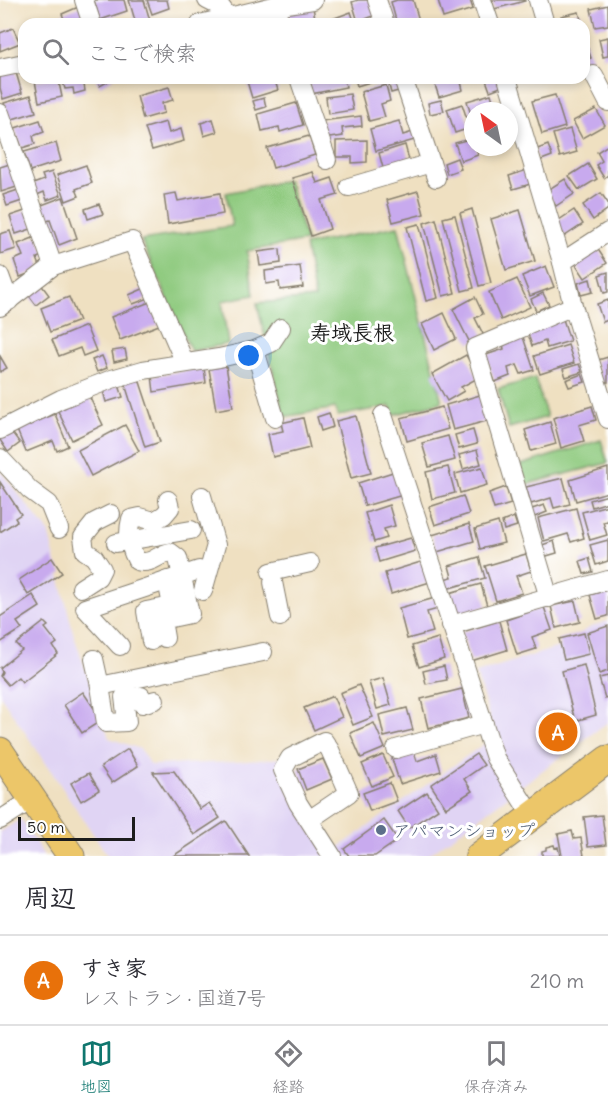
<!DOCTYPE html>
<html lang="ja">
<head>
<meta charset="utf-8">
<style>
	body { margin:0; font-family:Delius,"Klee One",sans-serif; background:#f7f7f7; color:#2b2b33 }
	.compass { position:absolute; left:464px; top:102px; width:54px; height:54px; border-radius:50%; background:#fff; box-shadow:0 3px 9px #0003; rotate:327deg }
	.scale { position:absolute; left:18px; bottom:15px; width:117px; box-sizing:border-box; padding-left:6px; border:3px solid #1c1c1c; border-top:0; font-size:16px; line-height:21px; white-space:nowrap; color:#1c1c1c; -webkit-text-stroke:4px #fff; paint-order:stroke }
	.you { position:absolute; left:249px; top:356px; width:21px; height:21px; margin:-15px; border:4px solid #fff; border-radius:50%; background:#1a73e8; box-shadow:0 0 0 9px #1a73e833 }
	.badge { display:grid; place-items:center; width:39px; height:39px; border-radius:50%; background:#0f766e; color:#fff; font-size:20px; font-weight:700 }
	.pin { position:absolute; translate:-50% -50%; border:3px solid #fff; box-shadow:0 2px 6px #0006 }
	.list { margin:0; padding:0; list-style:none }
	h2 { display:flex; justify-content:space-between; align-items:center; height:78px; margin:0; padding:0 24px; font-size:26px }
	h2 small { font-size:20px; font-weight:400; color:#7c7c81 }
	.list li { display:grid; grid-template-columns:39px 1fr auto; gap:18px; align-items:center; box-sizing:border-box; height:90px; padding:0 24px; border-top:2px solid #e1e1e2 }
	.list b { display:block; font-size:22px; white-space:nowrap }
	.list p { margin:0; font-size:20px; white-space:nowrap; color:#7c7c81 }
	.list em { font-size:20px; font-style:normal; color:#7c7c81 }
	.icon { flex:none; width:33px; height:33px; fill:none; stroke:currentColor; stroke-width:2; stroke-linecap:round; stroke-linejoin:round }
	.map { position:relative; flex:none; width:608px; height:856px; overflow:hidden }
	.search { position:absolute; background:#fff; box-shadow:0 3px 9px #0003; left:18px; right:18px; top:18px; height:66px; display:flex; align-items:center; gap:15px; box-sizing:border-box; padding:0 21px; border-radius:18px; color:#7c7c81; font-size:22px }
	.sheet { height:168px; background:#fff }
	nav { display:flex; justify-content:space-around; align-items:center; box-sizing:border-box; height:84px; border-top:2px solid #e1e1e2; background:#fff; font-size:16px; color:#7c7c81 }
	nav a { display:grid; justify-items:center; gap:3px }
	nav .on { color:#0f766e }
	.map>svg:first-child { display:block }
	.built { fill:#e0d4f4 }
	.green { fill:#90cb80; stroke:#56744e; stroke-width:1.5 }
	.building { fill:#c8aaee }
	.lines { fill:none; stroke-linecap:round; stroke-linejoin:round }
	.minor-casing { stroke:#867e6e; stroke-width:20 }
	.highway-casing { stroke:#867e6e; stroke-width:29 }
	.minor { stroke:#fff; stroke-width:18 }
	.highway { stroke:#ecc669; stroke-width:27 }
	.service-dot { fill:#5c6f8a; stroke:#fff; stroke-width:2 }
	.labels { text-anchor:middle; dominant-baseline:central; stroke-width:6; stroke-linejoin:round; paint-order:stroke }
	.service-label { font-size:18px; fill:#4e5e75; stroke:#fff; text-anchor:start }
	.quarter-label { font-size:21px; font-weight:bold; fill:#1c1c1c; stroke:#fff }
</style>
</head>
<body>
<div class="map">
<svg width="608" height="856" viewBox="0 0 608 856">
	<rect width="100%" height="100%" fill="#fff"/>
	<filter id="ink" filterUnits="userSpaceOnUse"><feTurbulence type="fractalNoise" baseFrequency=".0167" numOctaves="2"/><feDisplacementMap in="SourceGraphic" scale="12" xChannelSelector="R" yChannelSelector="G"/><feConvolveMatrix kernelMatrix="1 2 1 2 8 2 1 2 1" color-interpolation-filters="sRGB"/></filter>
	<filter id="wash" filterUnits="userSpaceOnUse"><feTurbulence type="fractalNoise" baseFrequency=".008" numOctaves="4" result="noise"/><feDisplacementMap in="SourceGraphic" scale="24" xChannelSelector="R" yChannelSelector="G"/><feGaussianBlur stdDeviation="1.35" result="paint"/><feColorMatrix in="noise" values="0 0 0 0 0 0 0 0 0 0 0 0 0 0 0 0 0 1.4 0 .05"/><feComposite in="paint" operator="in"/></filter>
	<g filter="url(#wash)">
		<rect width="100%" height="100%" fill="#efe0c1"/>
		<g class="built">
			<path d="M0,471L48,531L74,636L109,738L140,749L150,765L237,762L282,758L338,848L495,736L476,673L556,648L591,627L608,621V722L427,856H108L0,695Z"/>
			<path d="M21,819L44,856H0V832Z"/>
		</g>
		<g class="green">
			<path d="M288,180L306,241L247,251L254,295L222,301L228,344L191,351L141,240L232,226L226,193Z"/>
			<path d="M398,226L442,402L393,415L390,406L338,416L335,408L284,417L257,303L315,298L305,245Z"/>
			<path d="M535,378L547,417L509,428L498,389Z"/>
			<path d="M601,440L608,463L523,485L518,466Z"/>
		</g>
		<g id="blocks">
			<g class="building">
				<path d="M94,0H124L127,11L100,20Z"/>
				<path d="M129,0H144L151,24H136Z"/>
				<path d="M147,0H167L169,8L152,14Z"/>
				<path d="M358,0H371L376,15L358,22L352,2Z"/>
				<path d="M397,0H413L420,24H397L391,2Z"/>
				<path d="M438,0H470L473,9L443,18Z"/>
				<path d="M492,0H525V1L494,9Z"/>
				<path d="M83,5L89,24H66L62,14Z"/>
				<path d="M608,5V25L595,27L591,9Z"/>
				<path d="M313,7L316,24H287L285,12Z"/>
				<path d="M351,12L355,24H334L332,19Z"/>
				<path d="M579,12L582,24H563L561,16Z"/>
				<path d="M13,28L20,43L0,51V33Z"/>
				<path d="M608,37V56L603,57L599,39Z"/>
				<path d="M584,38L591,58L584,60Z"/>
				<path d="M15,69L22,93L3,99L0,88V73Z"/>
				<path d="M50,78H58L62,97L39,102L35,81Z"/>
				<path d="M62,78H83L85,91L74,94L73,88L65,89Z"/>
				<path d="M95,78H114L100,86Z"/>
				<path d="M246,78H274L278,90L252,98Z"/>
				<path d="M308,78H344L346,87L311,94Z"/>
				<path d="M355,78H369L370,82L357,86Z"/>
				<path d="M387,78H399L402,90L391,93Z"/>
				<path d="M438,78H460L463,90L439,97L433,79Z"/>
				<path d="M491,78H501L503,86L490,91L486,80Z"/>
				<path d="M386,85L390,101L381,104L385,117L369,121L361,92Z"/>
				<path d="M169,87L173,100L162,103L164,113L143,119L137,96Z"/>
				<path d="M350,94L353,110L328,114L326,97Z"/>
				<path d="M491,94L495,107L482,111H473L471,115L467,101Z"/>
				<path d="M31,95L36,112L9,120L4,103Z"/>
				<path d="M555,95L565,127L542,134L532,101Z"/>
				<path d="M264,98L266,107L256,110L253,101Z"/>
				<path d="M441,100L444,111L430,114L428,103Z"/>
				<path d="M296,103L303,125L280,132L279,127L262,131L258,114Z"/>
				<path d="M462,104L470,128L455,133L447,109Z"/>
				<path d="M596,109L605,125L582,138L573,121Z"/>
				<path d="M361,116L362,126L342,128L343,136L323,139L321,121Z"/>
				<path d="M213,119L217,132L204,136L201,123Z"/>
				<path d="M40,120L44,132L33,136L35,144L22,148L15,128Z"/>
				<path d="M399,121L403,135L416,131L418,139L376,151L370,129Z"/>
				<path d="M166,122L169,133L181,129L184,141L152,150L145,128Z"/>
				<path d="M570,129L577,152L560,157L553,134Z"/>
				<path d="M309,136L315,155L273,168L267,148Z"/>
				<path d="M473,138V147H476L478,155L461,161L455,143Z"/>
				<path d="M367,140V162L352,163V157H336V141Z"/>
				<path d="M56,143L61,161L30,171L24,152Z"/>
				<path d="M405,145L409,160L383,168L379,153Z"/>
				<path d="M548,145L552,156L539,161L535,150Z"/>
				<path d="M608,145V175L604,178L596,165L602,161L597,152Z"/>
				<path d="M457,158L461,169L447,174L444,163Z"/>
				<path d="M13,163L20,186L1,192L0,167Z"/>
				<path d="M588,164L597,179L579,190L569,176Z"/>
				<path d="M86,165L92,183L76,189L79,196L66,201L57,175Z"/>
				<path d="M530,169L534,183L513,189L509,176Z"/>
				<path d="M52,172L61,195L47,200L44,192L37,195L33,184L44,180L42,175Z"/>
				<path d="M313,172L317,183L332,178L338,195L321,200L330,229L311,236L292,178Z"/>
				<path d="M565,179L574,194L556,206L546,191Z"/>
				<path d="M21,189L25,200L7,206L3,195Z"/>
				<path d="M418,191L424,214L393,222L387,200Z"/>
				<path d="M176,193L178,201L220,193L223,214L168,224L164,195Z"/>
				<path d="M601,193L608,203V209L593,220L583,205Z"/>
				<path d="M63,197L77,238L59,245L50,220L44,222L39,206Z"/>
				<path d="M99,204L103,214L88,219L85,209Z"/>
				<path d="M472,209L491,283L479,286L460,213Z"/>
				<path d="M28,210L34,228L16,234L10,216Z"/>
				<path d="M520,210L535,261L506,270L491,219Z"/>
				<path d="M574,210L583,224L565,236L556,222Z"/>
				<path d="M455,215L474,288L462,291L443,218Z"/>
				<path d="M436,219L455,293L443,296L424,223Z"/>
				<path d="M419,224L438,298L426,301L407,227Z"/>
				<path d="M10,231L16,249L0,254V234Z"/>
				<path d="M38,236L45,255L37,258L41,269L20,277L14,260L23,256L18,244Z"/>
				<path d="M597,248L607,263L585,278L575,263Z"/>
				<path d="M280,249L281,263L260,266L258,252Z"/>
				<path d="M300,266L303,287L280,290L279,282L266,284L265,271Z"/>
				<path d="M546,266L554,287L530,296L522,276Z"/>
				<path d="M608,272V292L604,293L599,275Z"/>
				<path d="M517,279L530,307L501,320L489,292Z"/>
				<path d="M590,279L593,292L581,295L578,283Z"/>
				<path d="M40,283L49,295L36,305L27,293Z"/>
				<path d="M145,288L149,298L133,304L129,295Z"/>
				<path d="M543,293L549,305L536,311L531,299Z"/>
				<path d="M69,297L79,321L50,332L41,308Z"/>
				<path d="M475,297L483,314L475,318L484,336L470,343L453,309Z"/>
				<path d="M608,300V320L603,322L597,304Z"/>
				<path d="M150,302L159,325L120,340L111,317Z"/>
				<path d="M444,313L456,339L434,350L422,324Z"/>
				<path d="M563,319L570,341L547,348L545,341L532,346L527,331Z"/>
				<path d="M86,326L96,351L83,356L80,348L59,356L52,340Z"/>
				<path d="M523,337L534,370L521,374L517,365L508,368L510,376L495,382L486,355L504,349L503,344Z"/>
				<path d="M568,345L574,363L540,374L534,356Z"/>
				<path d="M125,349L127,359L114,362L112,351Z"/>
				<path d="M466,355L478,378L461,387L464,391L447,401L432,374Z"/>
				<path d="M0,356L7,368L0,372Z"/>
				<path d="M102,356L107,368L97,372L92,360Z"/>
				<path d="M608,357V382L602,383L595,361Z"/>
				<path d="M579,364L582,372L566,377L563,369Z"/>
				<path d="M226,366L233,407L216,410L209,369Z"/>
				<path d="M204,368L206,383L154,392L152,376Z"/>
				<path d="M582,374L585,382L569,387L566,380Z"/>
				<path d="M138,376L160,442L145,447L124,381Z"/>
				<path d="M119,385L123,397L106,402L103,391Z"/>
				<path d="M480,395L487,421L453,430L446,405Z"/>
				<path d="M89,396L103,425L72,440L58,411Z"/>
				<path d="M592,406L596,420L579,425L584,441L561,448L553,418Z"/>
				<path d="M442,407L448,429L407,441L401,418Z"/>
				<path d="M329,413L333,427L321,431L317,417Z"/>
				<path d="M55,414L68,446L57,451L53,441L26,452L17,430Z"/>
				<path d="M356,416L371,473L351,478L336,421Z"/>
				<path d="M303,418L310,448L273,457L268,434L283,431L281,423Z"/>
				<path d="M550,422L556,444L531,451L525,430Z"/>
				<path d="M125,425L139,451L91,476L78,450Z"/>
				<path d="M10,430L20,443L8,452L0,440V437Z"/>
				<path d="M473,430L477,444L459,449L455,435Z"/>
				<path d="M448,436L455,460L429,467L422,443Z"/>
				<path d="M477,450L481,464L463,469L459,455Z"/>
				<path d="M448,467L455,493L432,499L426,472Z"/>
				<path d="M482,467L487,485L460,493L455,474Z"/>
				<path d="M608,468V492L576,501L570,480Z"/>
				<path d="M396,471L403,495L365,506L358,483Z"/>
				<path d="M563,478L570,504L554,508L551,498L531,504L526,487Z"/>
				<path d="M0,482L21,514L15,518L17,521L0,532Z"/>
				<path d="M506,487L511,504L494,509L489,493Z"/>
				<path d="M608,495V502L592,507L590,500Z"/>
				<path d="M463,496L469,514L435,525L429,507Z"/>
				<path d="M389,505L395,526L384,529L387,538L374,542L365,513Z"/>
				<path d="M544,505L547,512L532,518L529,510Z"/>
				<path d="M608,505V521L603,522L607,535L590,540L582,512Z"/>
				<path d="M576,508L584,538L571,542L568,534L544,541L538,518Z"/>
				<path d="M514,517L517,526L504,530L502,522Z"/>
				<path d="M498,522L504,543L480,549L475,529Z"/>
				<path d="M469,524L474,541L437,552L432,535Z"/>
				<path d="M411,538L415,551L379,562L375,548Z"/>
				<path d="M608,540V561L596,565L590,545Z"/>
				<path d="M554,541L557,553L543,557L539,546Z"/>
				<path d="M526,554L531,571L516,576L522,593L496,601L485,566Z"/>
				<path d="M479,557L485,578L446,589L443,579L452,577L449,566Z"/>
				<path d="M52,558L62,573L28,595L19,580Z"/>
				<path d="M589,558L593,572L584,574L580,561Z"/>
				<path d="M424,561L430,582L391,594L385,573Z"/>
				<path d="M481,584L487,606L455,615L449,593Z"/>
				<path d="M608,590V616L597,619L590,595Z"/>
				<path d="M33,595L40,607L17,622L22,629L0,643V617Z"/>
				<path d="M435,598L438,609L427,612L433,632L407,639L399,608Z"/>
				<path d="M575,601L580,622L556,628L551,606Z"/>
				<path d="M544,607L552,630L532,637L536,649L517,655L506,620Z"/>
				<path d="M499,621L507,650L471,661L462,632Z"/>
				<path d="M44,622L48,626L45,628L57,643L53,646L58,654L22,682L18,677L8,685L0,676L2,672L0,668L22,650L16,644Z"/>
				<path d="M608,626V671L599,674L587,633Z"/>
				<path d="M584,633L589,654L564,660L559,639Z"/>
				<path d="M438,638L444,659L419,667L412,646Z"/>
				<path d="M584,665L596,715L575,721L562,671Z"/>
				<path d="M444,666L447,680L426,684L423,671Z"/>
				<path d="M608,676V697L605,698L599,678Z"/>
				<path d="M383,678L391,705L377,709L369,682Z"/>
				<path d="M359,685L373,717L353,725L340,693Z"/>
				<path d="M462,689L469,718L428,728L421,699Z"/>
				<path d="M83,692L102,720L82,733L64,705Z"/>
				<path d="M333,696L342,717L314,730L304,708Z"/>
				<path d="M407,708L413,730L384,737L379,715Z"/>
				<path d="M560,716L575,739L558,751L553,743L549,746L543,739L548,736L542,728Z"/>
				<path d="M374,723L385,748L361,758L350,733Z"/>
				<path d="M128,749L138,766L112,783L101,767Z"/>
				<path d="M414,752L417,761L436,754L441,771L400,784L392,759Z"/>
				<path d="M476,754L484,765L464,779L472,791L446,808L431,785Z"/>
				<path d="M383,755L393,777L372,786L362,764Z"/>
				<path d="M323,759L332,779L306,790L298,769Z"/>
				<path d="M174,771L200,809L209,803L220,818L194,835L153,772Z"/>
				<path d="M89,773L99,790L81,801L71,783Z"/>
				<path d="M390,783L397,801L370,811L363,793Z"/>
				<path d="M427,792L438,809L409,828L398,811Z"/>
				<path d="M602,815L606,845L588,847L584,817Z"/>
				<path d="M384,820L398,840L375,856H349L344,849Z"/>
				<path d="M226,821L249,856H173Z"/>
				<path d="M572,831L574,839L581,838L584,856H562L558,834Z"/>
				<path d="M554,845L555,848L558,847L560,856H542V851L546,850V847Z"/>
			</g>
		</g>
	</g>
	<g filter="url(#ink)">
		<use href="#blocks" fill-opacity="0" stroke="#867e6e" stroke-width="1.5"/>
		<g class="lines">
			<defs>
				<g id="minor">
					<path d="M84,0L92,24"/>
					<path d="M207,0L221,7L229,18"/>
					<path d="M377,0L385,24"/>
					<path d="M482,0L490,24"/>
					<path d="M538,0L545,24"/>
					<path d="M274,6L281,24"/>
					<path d="M200,24L274,6L313,0"/>
					<path d="M0,68L24,63"/>
					<path d="M594,75L608,102"/>
					<path d="M299,78L327,160"/>
					<path d="M403,78L436,178"/>
					<path d="M507,78L562,262"/>
					<path d="M0,113L53,266L0,307"/>
					<path d="M349,187L431,163"/>
					<path d="M53,266L132,241L185,363"/>
					<path d="M0,276L9,301"/>
					<path d="M573,306L562,262L608,232"/>
					<path d="M255,350L275,418"/>
					<path d="M383,415L495,758L532,816"/>
					<path d="M0,430L61,399L112,379L143,370L219,358L255,350L271,343L281,328"/>
					<path d="M0,458L30,490L49,504L59,529"/>
					<path d="M202,496L216,545L203,591"/>
					<path d="M116,543L191,530"/>
					<path d="M271,572L310,563"/>
					<path d="M273,582L280,617"/>
					<path d="M81,588L98,577L102,569L94,557L85,551L83,537L95,522L111,514"/>
					<path d="M549,598L475,348L573,306L608,419"/>
					<path d="M451,625L608,580"/>
					<path d="M165,638L162,620L190,614L178,558L170,552C156,555 153,565 137,561C129,547 127,534 131,519L140,517L154,521L164,515L170,508L168,500"/>
					<path d="M151,641L146,611L172,606L167,580"/>
					<path d="M120,646L85,608L199,570"/>
					<path d="M94,659L100,686L263,652"/>
					<path d="M100,686L106,723L127,722L124,697L141,696L142,704L155,700"/>
					<path d="M396,749L484,724"/>
					<path d="M0,820L33,799"/>
					<path d="M309,820L349,793L330,750L324,741L290,758L283,770L298,803L332,856"/>
				</g>
				<g id="highway">
					<path d="M0,751L71,856"/>
					<path d="M479,856L608,759"/>
				</g>
			</defs>
			<use href="#minor" class="minor-casing"/>
			<use href="#highway" class="highway-casing"/>
			<use href="#minor" class="minor"/>
			<use href="#highway" class="highway"/>
		</g>
	</g>
	<circle class="service-dot" cx="381" cy="830" r="6"/>
	<g class="labels">
		<g class="service-label">
			<text x="393" y="830">アパマンショップ</text>
		</g>
		<g class="quarter-label">
			<text x="352" y="332">寿域長根</text>
		</g>
	</g>
</svg>
<svg class="compass" viewBox="-18 -18 36 36"><path d="M0-13l5 13h-10z" fill="#e53935"/><path d="M0 13l5-13h-10z" fill="#7c7c81"/></svg>
<div class="scale">50 m</div>
<div class="you"></div>
<div class="pin badge" style="left:558px;top:732px;background:#e8710a">A</div>
<div class="search"><svg class="icon" aria-label="search" viewBox="0 0 24 24"><circle cx="10" cy="10" r="6"/><path d="M15 15l6 6"/></svg>ここで検索</div>
</div>
<section class="sheet">
<h2>周辺<small></small></h2>
<ul class="list">
<li><span class="badge" style="background:#e8710a">A</span><div><b>すき家</b><p>レストラン · 国道7号</p></div><em>210 m</em></li>
</ul>
</section>
<nav>
<a class="on"><svg class="icon" aria-label="map" viewBox="0 0 24 24"><path d="M3 6l6-2 6 2 6-2v14l-6 2-6-2-6 2zM9 4v14M15 6v14"/></svg>地図</a>
<a><svg class="icon" aria-label="directions" viewBox="0 0 24 24"><path d="M12 3l9 9-9 9-9-9zM9 14v-3h6M13 9l2 2-2 2"/></svg>経路</a>
<a><svg class="icon" aria-label="saved" viewBox="0 0 24 24"><path d="M7 4h10v16l-5-4-5 4z"/></svg>保存済み</a>
</nav>
</body>
</html>
